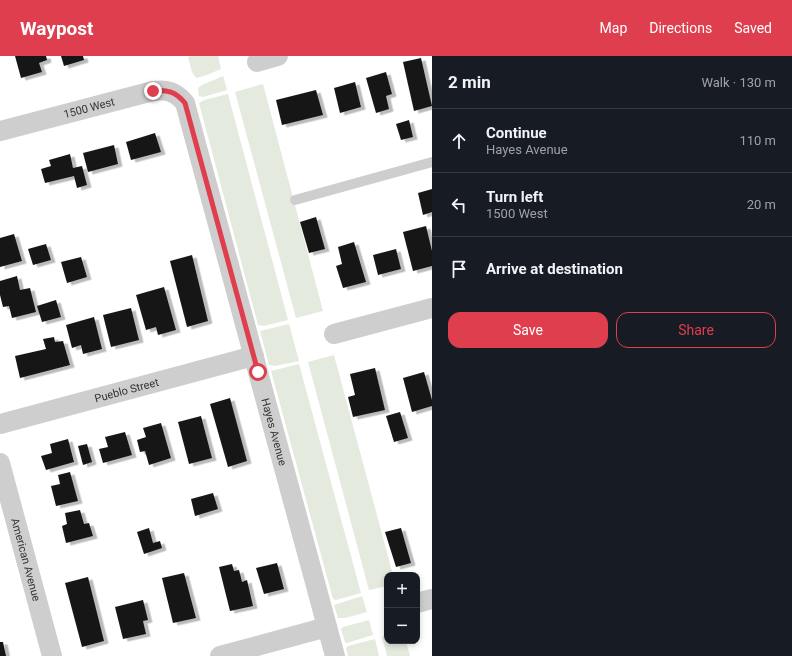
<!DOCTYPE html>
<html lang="en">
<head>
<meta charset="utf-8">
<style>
	body { margin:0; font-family:Roboto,sans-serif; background:#242831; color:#f1f3f6 }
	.controls { position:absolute; right:12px; bottom:12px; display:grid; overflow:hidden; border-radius:8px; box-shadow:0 2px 6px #0003 }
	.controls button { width:36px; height:36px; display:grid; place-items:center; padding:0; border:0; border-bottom:1px solid #363941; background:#171b24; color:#f1f3f6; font:20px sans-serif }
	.stop { position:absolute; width:12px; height:12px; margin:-9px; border:3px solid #de3e4d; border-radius:50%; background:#fff }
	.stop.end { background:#de3e4d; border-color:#fff; box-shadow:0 1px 4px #0008 }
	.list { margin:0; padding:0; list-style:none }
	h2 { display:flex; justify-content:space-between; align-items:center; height:52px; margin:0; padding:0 16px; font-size:17px }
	h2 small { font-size:13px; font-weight:400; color:#9ea1a6 }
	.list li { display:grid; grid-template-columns:26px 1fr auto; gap:12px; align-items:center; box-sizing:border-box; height:64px; padding:0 16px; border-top:1px solid #363941 }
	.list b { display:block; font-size:15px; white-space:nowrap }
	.list p { margin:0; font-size:13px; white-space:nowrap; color:#9ea1a6 }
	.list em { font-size:13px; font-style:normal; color:#9ea1a6 }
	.actions { display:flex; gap:8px; padding:12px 16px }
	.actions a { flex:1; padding:9px 0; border:1px solid #de3e4d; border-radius:12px; text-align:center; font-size:14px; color:#de3e4d }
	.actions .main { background:#de3e4d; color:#fff }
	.icon { flex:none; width:22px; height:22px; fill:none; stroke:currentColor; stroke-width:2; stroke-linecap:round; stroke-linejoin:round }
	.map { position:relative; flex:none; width:432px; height:600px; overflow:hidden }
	header { display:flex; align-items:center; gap:24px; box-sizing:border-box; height:56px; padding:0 20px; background:#de3e4d; color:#fff }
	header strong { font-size:19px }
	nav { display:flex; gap:22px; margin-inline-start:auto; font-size:14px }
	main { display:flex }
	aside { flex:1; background:#171b24 }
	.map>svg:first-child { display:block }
	.green { fill:#e5eade }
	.building { fill:#181818; filter:url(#shadow) }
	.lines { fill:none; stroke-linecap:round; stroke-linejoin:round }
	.lane { stroke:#cecece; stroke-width:10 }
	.street { stroke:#cecece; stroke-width:20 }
	.route { stroke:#de3e4d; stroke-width:5 }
	.labels { text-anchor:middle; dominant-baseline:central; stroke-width:4; stroke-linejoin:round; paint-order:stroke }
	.street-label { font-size:11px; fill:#313131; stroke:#fff }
</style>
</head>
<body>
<header>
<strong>Waypost</strong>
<nav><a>Map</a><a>Directions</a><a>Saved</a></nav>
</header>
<main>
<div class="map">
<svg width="432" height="600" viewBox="0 0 432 600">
	<defs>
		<filter id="shadow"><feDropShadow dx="4.5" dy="2.5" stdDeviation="0" flood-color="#0004"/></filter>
	</defs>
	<rect width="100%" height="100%" fill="#fff"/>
	<g class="green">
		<path d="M191,0H218L221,13L207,19L196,22L192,16L188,1Z"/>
		<path d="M223,20L227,34L203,41L199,40L198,32L202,29Z"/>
		<path d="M263,28L323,255L296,262L235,36Z"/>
		<path d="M228,38L288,264L264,270L258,269L199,47L204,44Z"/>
		<path d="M289,268L299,305L275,310L269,309L260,275Z"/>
		<path d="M334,299L393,519H387V530L369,534L308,306Z"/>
		<path d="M299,308L361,537L336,544L333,543L271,315Z"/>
		<path d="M362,540L367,556L345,562H338L334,549Z"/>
		<path d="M369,564L373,579L347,587L345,586L341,573L343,571Z"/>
		<path d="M387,579V585H406L410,600H387L382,581Z"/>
		<path d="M375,583L379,600H348L346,592L348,590Z"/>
	</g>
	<g class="building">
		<path d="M15,0H46L47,4L39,7L42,16L21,22Z"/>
		<path d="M61,0H83L84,4L64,10Z"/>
		<path d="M421,2L432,50L414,55L403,6Z"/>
		<path d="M386,16L392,38L386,40L389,53L376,57L366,22Z"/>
		<path d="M355,26L361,51L340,57L334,32Z"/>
		<path d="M316,34L323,59L282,69L276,44Z"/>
		<path d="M409,64L413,81L401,84L396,68Z"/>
		<path d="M155,77L161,96L131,104L126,86Z"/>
		<path d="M114,89L118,108L88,116L83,97Z"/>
		<path d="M70,98L73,112L82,110L87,129L77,132L74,120L45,127L41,113L51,110L49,104Z"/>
		<path d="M432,133V156L423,159L418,137Z"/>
		<path d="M316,161L325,193L309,197L300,166Z"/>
		<path d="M426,170L432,195V210L413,215L403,176Z"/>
		<path d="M14,178L22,205L0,211V182Z"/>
		<path d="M354,186L366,226L343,232L336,210L342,208L338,191Z"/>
		<path d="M46,188L51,204L33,209L28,193Z"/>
		<path d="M396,193L401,213L378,219L373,199Z"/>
		<path d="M192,199L208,265L187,271L170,205Z"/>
		<path d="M81,201L87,221L67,227L61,206Z"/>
		<path d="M17,220L20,234L30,232L36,256L12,262L9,250L3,251L0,239V225Z"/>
		<path d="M164,231L176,274L158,279L156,271L146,274L136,239Z"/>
		<path d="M56,244L61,261L42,266L37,250Z"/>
		<path d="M131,252L139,284L111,291L103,259Z"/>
		<path d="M94,261L102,293L83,298L81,289L72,292L66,269Z"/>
		<path d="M54,281L55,286L63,285L70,309L20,322L15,300L46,293L43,283Z"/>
		<path d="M375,312L385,354L353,361L348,341L355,339L350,318Z"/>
		<path d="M424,316L432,344V350L412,356L403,322Z"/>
		<path d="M230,342L247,405L228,411L210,348Z"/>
		<path d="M400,356L408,382L394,386L386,360Z"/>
		<path d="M201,360L212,402L189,408L178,366Z"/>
		<path d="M161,367L171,402L149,409L145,395L140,396L137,384L146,381L143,372Z"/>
		<path d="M125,376L132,399L103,407L99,393L108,391L105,381Z"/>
		<path d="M68,383L74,406L46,414L41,400L52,397L50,388Z"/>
		<path d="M87,388L92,406L83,409L78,390Z"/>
		<path d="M70,416L78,445L56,450L51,430L60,428L58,419Z"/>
		<path d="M213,437L218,453L195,460L191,443Z"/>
		<path d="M80,454L84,468L89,467L93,480L66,487L62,470L67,468L65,457Z"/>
		<path d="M149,472L153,487L160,485L162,492L144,498L137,476Z"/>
		<path d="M401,472L411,507L396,511L385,476Z"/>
		<path d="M277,507L284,533L264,538L256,512Z"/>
		<path d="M232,508L234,515L239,514L242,526L247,524L253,550L230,555L219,511Z"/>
		<path d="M184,517L196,562L173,567L162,522Z"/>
		<path d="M88,521L104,585L82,591L65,527Z"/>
		<path d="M143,544L148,564L143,565L146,578L123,583L115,551Z"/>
		<path d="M0,586H3L6,600H0Z"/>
	</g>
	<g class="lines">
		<path class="lane" d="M295,144L432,106"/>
		<g class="street">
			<path d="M257,6L278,0"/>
			<path id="s1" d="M0,75L153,35C167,33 176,36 185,47L335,600"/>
			<path d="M334,278L432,252"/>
			<path id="s2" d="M0,368L254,300"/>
			<path id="s3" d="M0,407L52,600"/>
			<path d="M417,547L432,543"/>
			<path d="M220,600L327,571"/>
		</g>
	</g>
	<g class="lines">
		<path class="route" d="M153,35C167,33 176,36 185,47L258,316"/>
	</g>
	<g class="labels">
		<g class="street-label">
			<text stroke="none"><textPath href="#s1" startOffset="92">1500 West</textPath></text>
			<text stroke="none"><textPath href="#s2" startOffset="131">Pueblo Street</textPath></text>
			<text stroke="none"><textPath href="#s1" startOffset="535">Hayes Avenue</textPath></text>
			<text stroke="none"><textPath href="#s3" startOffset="100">American Avenue</textPath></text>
		</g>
	</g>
</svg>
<div class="controls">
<button>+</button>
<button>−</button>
</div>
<div class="stop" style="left:258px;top:316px"></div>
<div class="stop end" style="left:153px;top:35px"></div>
</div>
<aside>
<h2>2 min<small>Walk · 130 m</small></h2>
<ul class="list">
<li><svg class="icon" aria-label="ahead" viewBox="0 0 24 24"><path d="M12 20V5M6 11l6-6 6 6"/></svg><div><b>Continue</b><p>Hayes Avenue</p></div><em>110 m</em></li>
<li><svg class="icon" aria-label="left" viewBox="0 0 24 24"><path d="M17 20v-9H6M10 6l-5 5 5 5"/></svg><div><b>Turn left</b><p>1500 West</p></div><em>20 m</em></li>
<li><svg class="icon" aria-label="arrive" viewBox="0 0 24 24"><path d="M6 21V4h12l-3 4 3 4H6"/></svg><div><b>Arrive at destination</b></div></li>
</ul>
<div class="actions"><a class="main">Save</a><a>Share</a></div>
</aside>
</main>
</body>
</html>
